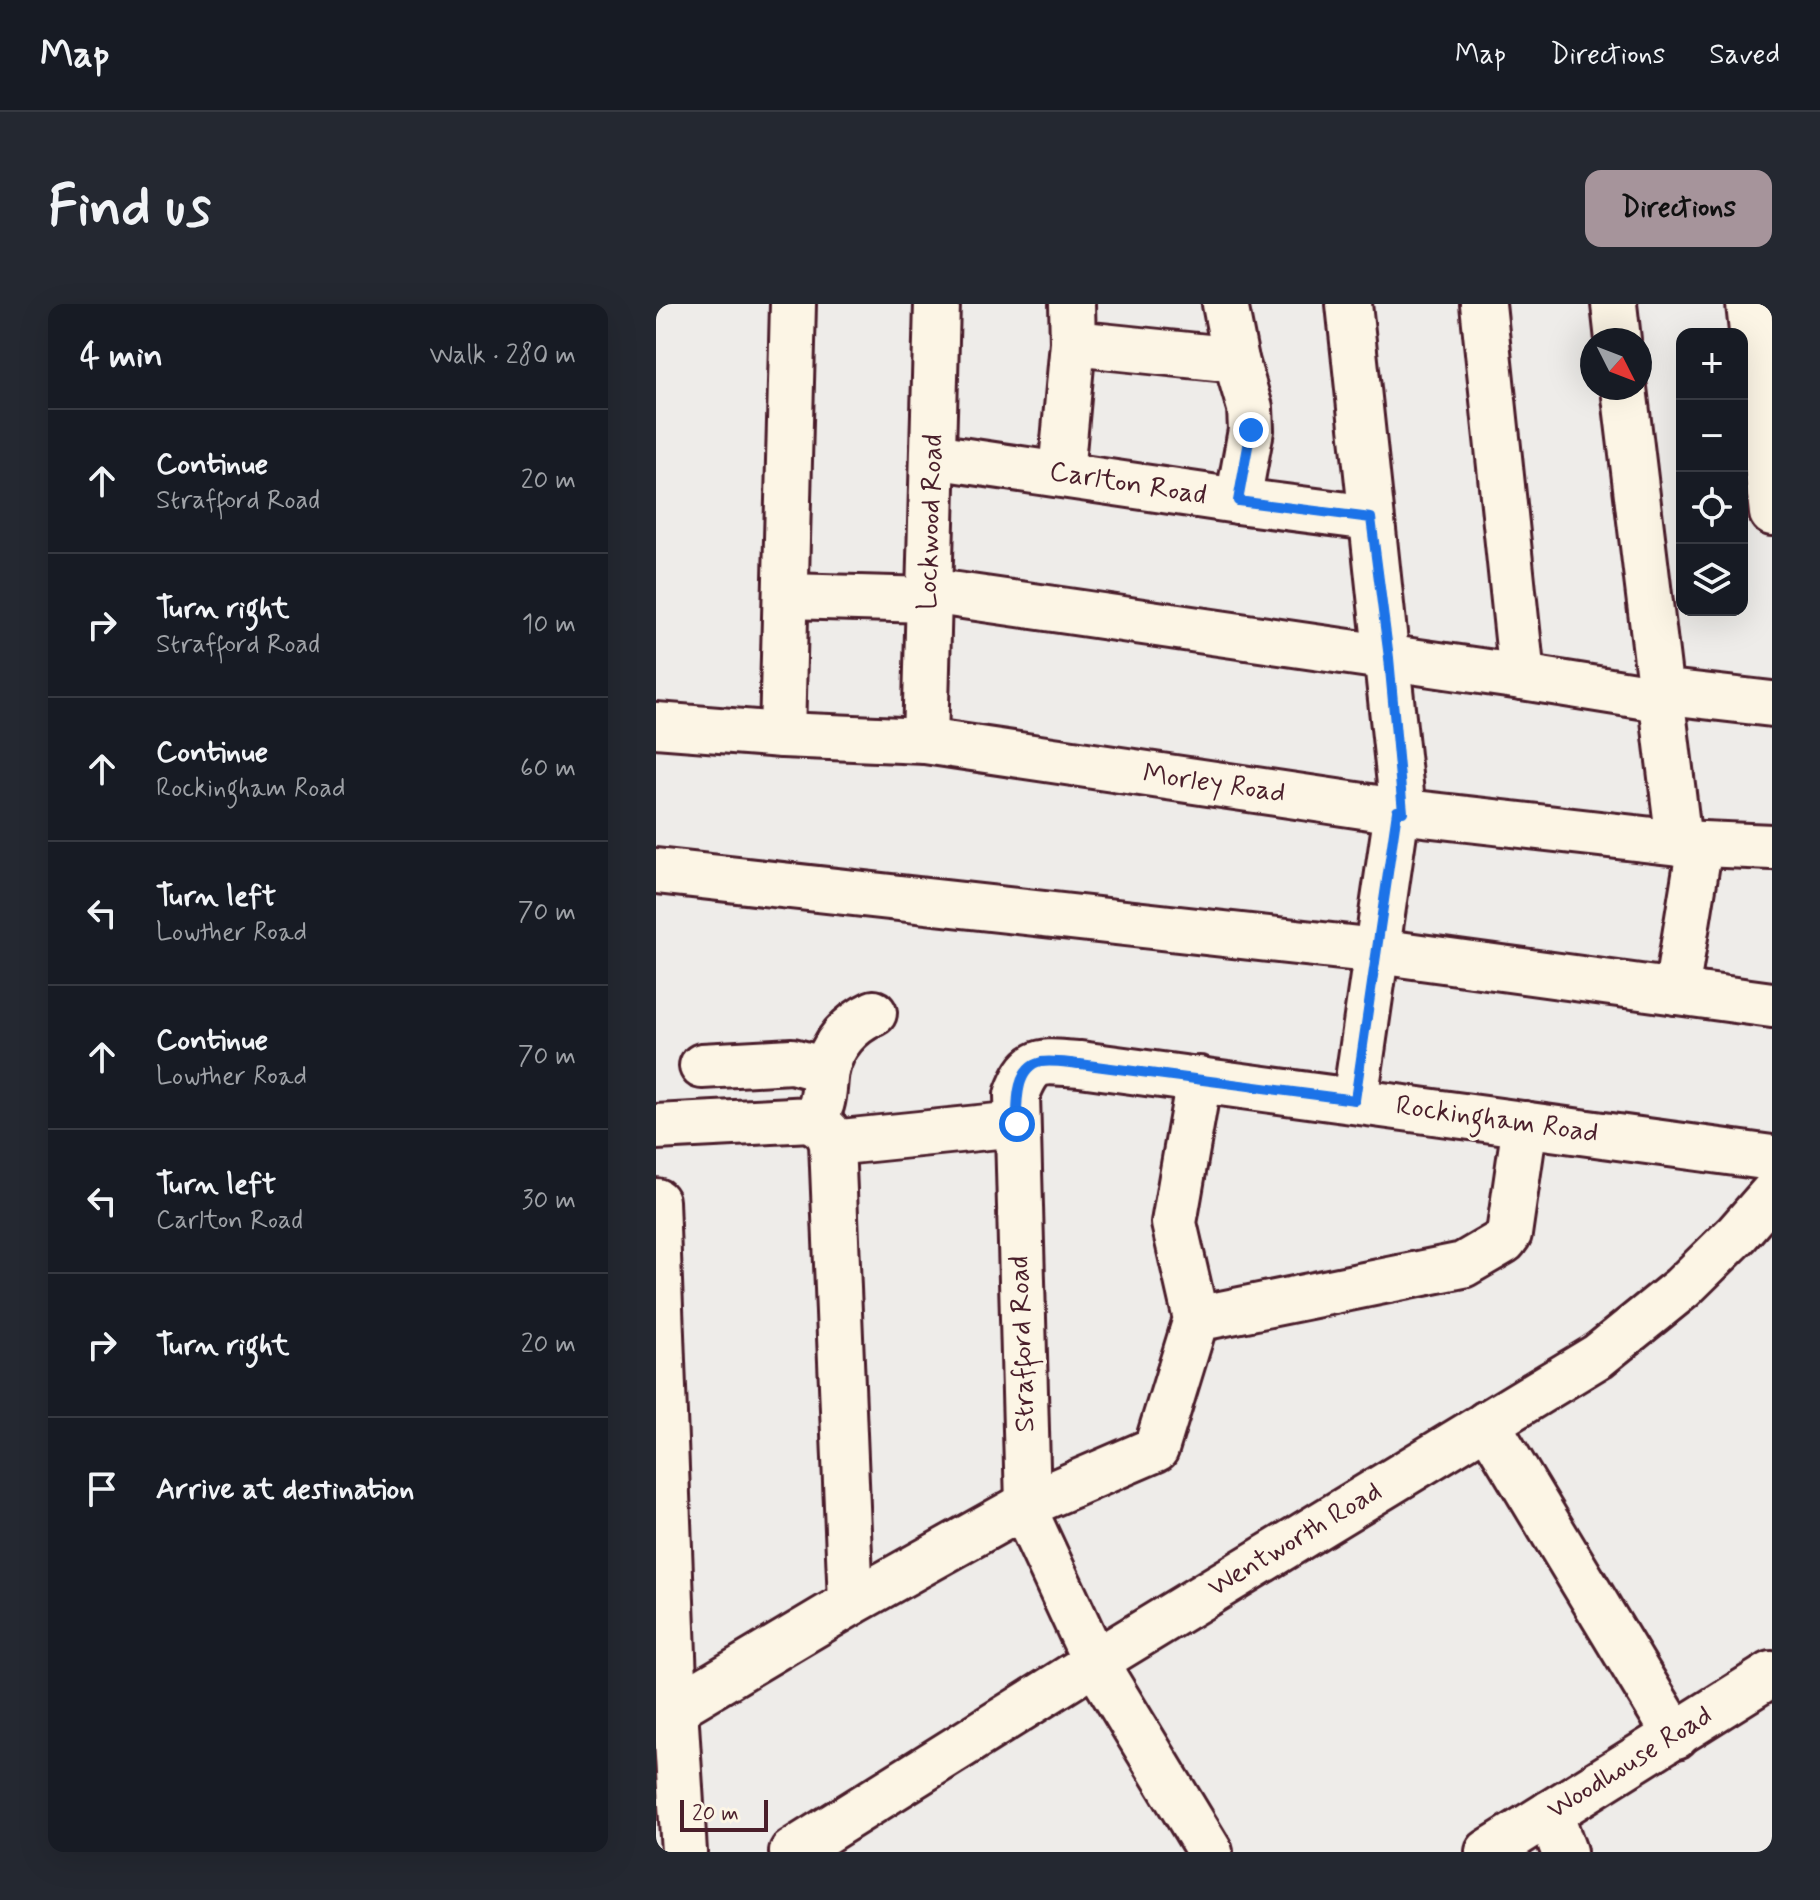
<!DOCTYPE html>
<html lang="en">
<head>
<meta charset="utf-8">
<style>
	body { margin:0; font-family:Mynerve,sans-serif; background:#242831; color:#f1f3f6 }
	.controls { position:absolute; right:24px; top:24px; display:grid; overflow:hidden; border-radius:16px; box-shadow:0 8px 32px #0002 }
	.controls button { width:72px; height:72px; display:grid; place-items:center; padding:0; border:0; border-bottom:2px solid #363941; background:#171b24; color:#f1f3f6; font:40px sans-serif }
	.compass { position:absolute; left:924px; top:24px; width:72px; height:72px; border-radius:50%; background:#171b24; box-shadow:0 8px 32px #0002; rotate:132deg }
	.scale { position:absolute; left:24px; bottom:20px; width:88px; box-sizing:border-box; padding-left:8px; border:4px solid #4a1f2b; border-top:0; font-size:22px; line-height:28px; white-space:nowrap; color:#4a1f2b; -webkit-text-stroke:6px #fcf5e5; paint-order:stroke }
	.stop { position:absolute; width:24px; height:24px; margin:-18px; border:6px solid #1a73e8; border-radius:50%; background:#fff }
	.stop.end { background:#1a73e8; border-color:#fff; box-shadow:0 2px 8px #0008 }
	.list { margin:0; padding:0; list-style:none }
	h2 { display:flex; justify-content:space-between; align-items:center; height:104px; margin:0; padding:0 32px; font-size:34px }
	h2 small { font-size:26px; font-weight:400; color:#9ea1a6 }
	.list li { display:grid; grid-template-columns:52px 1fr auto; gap:24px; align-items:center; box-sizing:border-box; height:144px; padding:0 32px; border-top:2px solid #363941 }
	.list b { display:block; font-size:30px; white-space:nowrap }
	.list p { margin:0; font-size:26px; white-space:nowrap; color:#9ea1a6 }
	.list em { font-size:26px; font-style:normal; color:#9ea1a6 }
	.icon { flex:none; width:44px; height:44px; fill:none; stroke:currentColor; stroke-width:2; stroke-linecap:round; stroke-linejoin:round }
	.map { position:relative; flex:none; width:1116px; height:1548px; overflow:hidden; border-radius:16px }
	header { display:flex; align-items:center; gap:48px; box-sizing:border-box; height:112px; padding:0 40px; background:#171b24; border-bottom:2px solid #363941 }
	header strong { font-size:38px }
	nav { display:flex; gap:44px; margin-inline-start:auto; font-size:28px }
	.intro { display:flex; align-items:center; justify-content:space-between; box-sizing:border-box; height:192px; padding:0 48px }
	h1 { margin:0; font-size:56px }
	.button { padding:20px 36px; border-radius:16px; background:#a6949b; color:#111; font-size:28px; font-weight:700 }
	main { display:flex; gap:48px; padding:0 48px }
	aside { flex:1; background:#171b24; border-radius:16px; box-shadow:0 8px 32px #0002 }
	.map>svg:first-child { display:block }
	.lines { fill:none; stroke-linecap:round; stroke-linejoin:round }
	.minor-casing { stroke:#4a1f2b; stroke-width:50 }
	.minor { stroke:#fcf5e5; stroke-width:44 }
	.route { stroke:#1a73e8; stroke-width:10 }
	.labels { text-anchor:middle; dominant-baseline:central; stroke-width:7; stroke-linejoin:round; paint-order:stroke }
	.street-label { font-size:28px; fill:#4a1f2b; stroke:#fcf5e5 }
</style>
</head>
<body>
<header>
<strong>Map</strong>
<nav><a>Map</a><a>Directions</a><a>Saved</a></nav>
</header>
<div class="intro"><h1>Find us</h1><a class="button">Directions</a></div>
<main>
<aside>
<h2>4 min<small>Walk · 280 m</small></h2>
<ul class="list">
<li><svg class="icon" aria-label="ahead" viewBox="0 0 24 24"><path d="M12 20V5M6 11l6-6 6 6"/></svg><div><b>Continue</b><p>Strafford Road</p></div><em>20 m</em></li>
<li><svg class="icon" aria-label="right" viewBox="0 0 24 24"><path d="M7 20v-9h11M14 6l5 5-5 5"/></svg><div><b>Turn right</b><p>Strafford Road</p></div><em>10 m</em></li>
<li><svg class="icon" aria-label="ahead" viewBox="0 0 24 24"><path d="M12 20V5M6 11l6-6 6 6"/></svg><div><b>Continue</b><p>Rockingham Road</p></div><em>60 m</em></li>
<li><svg class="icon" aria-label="left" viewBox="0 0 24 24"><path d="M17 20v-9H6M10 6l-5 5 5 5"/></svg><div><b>Turn left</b><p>Lowther Road</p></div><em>70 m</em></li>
<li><svg class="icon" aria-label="ahead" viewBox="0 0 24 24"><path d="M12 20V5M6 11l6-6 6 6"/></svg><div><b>Continue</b><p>Lowther Road</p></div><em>70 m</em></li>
<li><svg class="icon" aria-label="left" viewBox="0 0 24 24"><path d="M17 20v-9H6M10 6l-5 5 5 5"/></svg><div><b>Turn left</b><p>Carlton Road</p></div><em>30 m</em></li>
<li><svg class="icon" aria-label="right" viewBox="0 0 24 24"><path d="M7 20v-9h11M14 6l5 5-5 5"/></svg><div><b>Turn right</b></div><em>20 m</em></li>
<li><svg class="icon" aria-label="arrive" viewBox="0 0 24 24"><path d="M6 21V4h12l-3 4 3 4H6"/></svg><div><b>Arrive at destination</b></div></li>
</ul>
</aside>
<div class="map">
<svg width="1116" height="1548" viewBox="0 0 1116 1548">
	<rect width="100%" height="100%" fill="#eeece9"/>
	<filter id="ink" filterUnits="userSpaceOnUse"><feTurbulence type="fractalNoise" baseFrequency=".0125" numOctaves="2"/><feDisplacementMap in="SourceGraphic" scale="16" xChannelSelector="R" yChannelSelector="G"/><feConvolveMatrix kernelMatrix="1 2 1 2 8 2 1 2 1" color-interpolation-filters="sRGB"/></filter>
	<g filter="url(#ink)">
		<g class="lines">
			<defs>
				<g id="minor">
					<path d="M569,0L580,56L594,104L595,126L582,197"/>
					<path d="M693,0L747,508"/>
					<path d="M827,0L866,373"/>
					<path d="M958,0L962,36"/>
					<path d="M1093,0L1116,209"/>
					<path d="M417,39L580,56"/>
					<path d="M968,84L1023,539"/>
					<path d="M277,152L582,197L715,214"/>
					<path d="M405,170L417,39L416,0"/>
					<path d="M273,287L866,373L1004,395"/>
					<path d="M131,292L273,296"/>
					<path d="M1003,387L1116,400"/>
					<path d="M0,421L126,431L269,437L741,507L1023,539L1116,543"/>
					<path d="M126,431L137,0"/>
					<path d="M269,437L281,0"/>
					<path d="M0,567L721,647L1116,701"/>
					<path d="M1020,688L1044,540"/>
					<path d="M46,762L136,757L170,766"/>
					<path d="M699,796L741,507"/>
					<path d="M155,815L171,827L176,839L195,1299"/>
					<path d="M0,823L155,815C170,805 167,783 170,767C176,740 194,720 218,709"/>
					<path d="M176,839L361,820"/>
					<path d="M0,897L19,1404L28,1548"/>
					<path d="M540,1015L807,961L848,937L853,930L869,820"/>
					<path d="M831,1119L1020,1432"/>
					<path d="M19,1404L195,1299L372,1200L500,1145L540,1015L518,919L543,775"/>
					<path d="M894,1509L908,1548"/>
					<path d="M136,1548L439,1358L942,1052L1026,984L1081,930L1116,890"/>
					<path d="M554,1548L439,1358L375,1220L372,1200L361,791C376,751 386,758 424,760L1116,854"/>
					<path d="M832,1548L1116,1370"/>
				</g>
			</defs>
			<use href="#minor" class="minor-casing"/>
			<use href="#minor" class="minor"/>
		</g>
	</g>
	<g class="lines" filter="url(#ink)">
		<path class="route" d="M361,820C361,800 359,764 385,758C396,756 412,759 424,760L699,796L741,507L747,508L733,354L715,214L582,197L595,126"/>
	</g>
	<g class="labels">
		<g class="street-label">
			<text transform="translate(472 180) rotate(9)">Carlton Road</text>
			<text transform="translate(275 218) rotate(-88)">Lockwood Road</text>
			<text transform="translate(558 480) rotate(8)">Morley Road</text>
			<text transform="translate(841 816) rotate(8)">Rockingham Road</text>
			<text transform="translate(367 1040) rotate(-92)">Strafford Road</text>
			<text transform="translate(639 1236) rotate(-31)">Wentworth Road</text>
			<text transform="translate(974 1459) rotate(-32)">Woodhouse Road</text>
		</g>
	</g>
</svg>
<div class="controls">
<button>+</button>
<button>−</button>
<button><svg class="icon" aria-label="locate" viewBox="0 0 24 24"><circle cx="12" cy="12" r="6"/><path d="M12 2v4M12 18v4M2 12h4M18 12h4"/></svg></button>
<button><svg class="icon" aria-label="layers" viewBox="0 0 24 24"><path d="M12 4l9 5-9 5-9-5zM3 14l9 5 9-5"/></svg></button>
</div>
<svg class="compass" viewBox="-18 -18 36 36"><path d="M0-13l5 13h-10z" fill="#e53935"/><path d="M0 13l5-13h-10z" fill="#9ea1a6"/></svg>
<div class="scale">20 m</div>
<div class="stop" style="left:361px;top:820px"></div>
<div class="stop end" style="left:595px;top:126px"></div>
</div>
</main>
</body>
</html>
